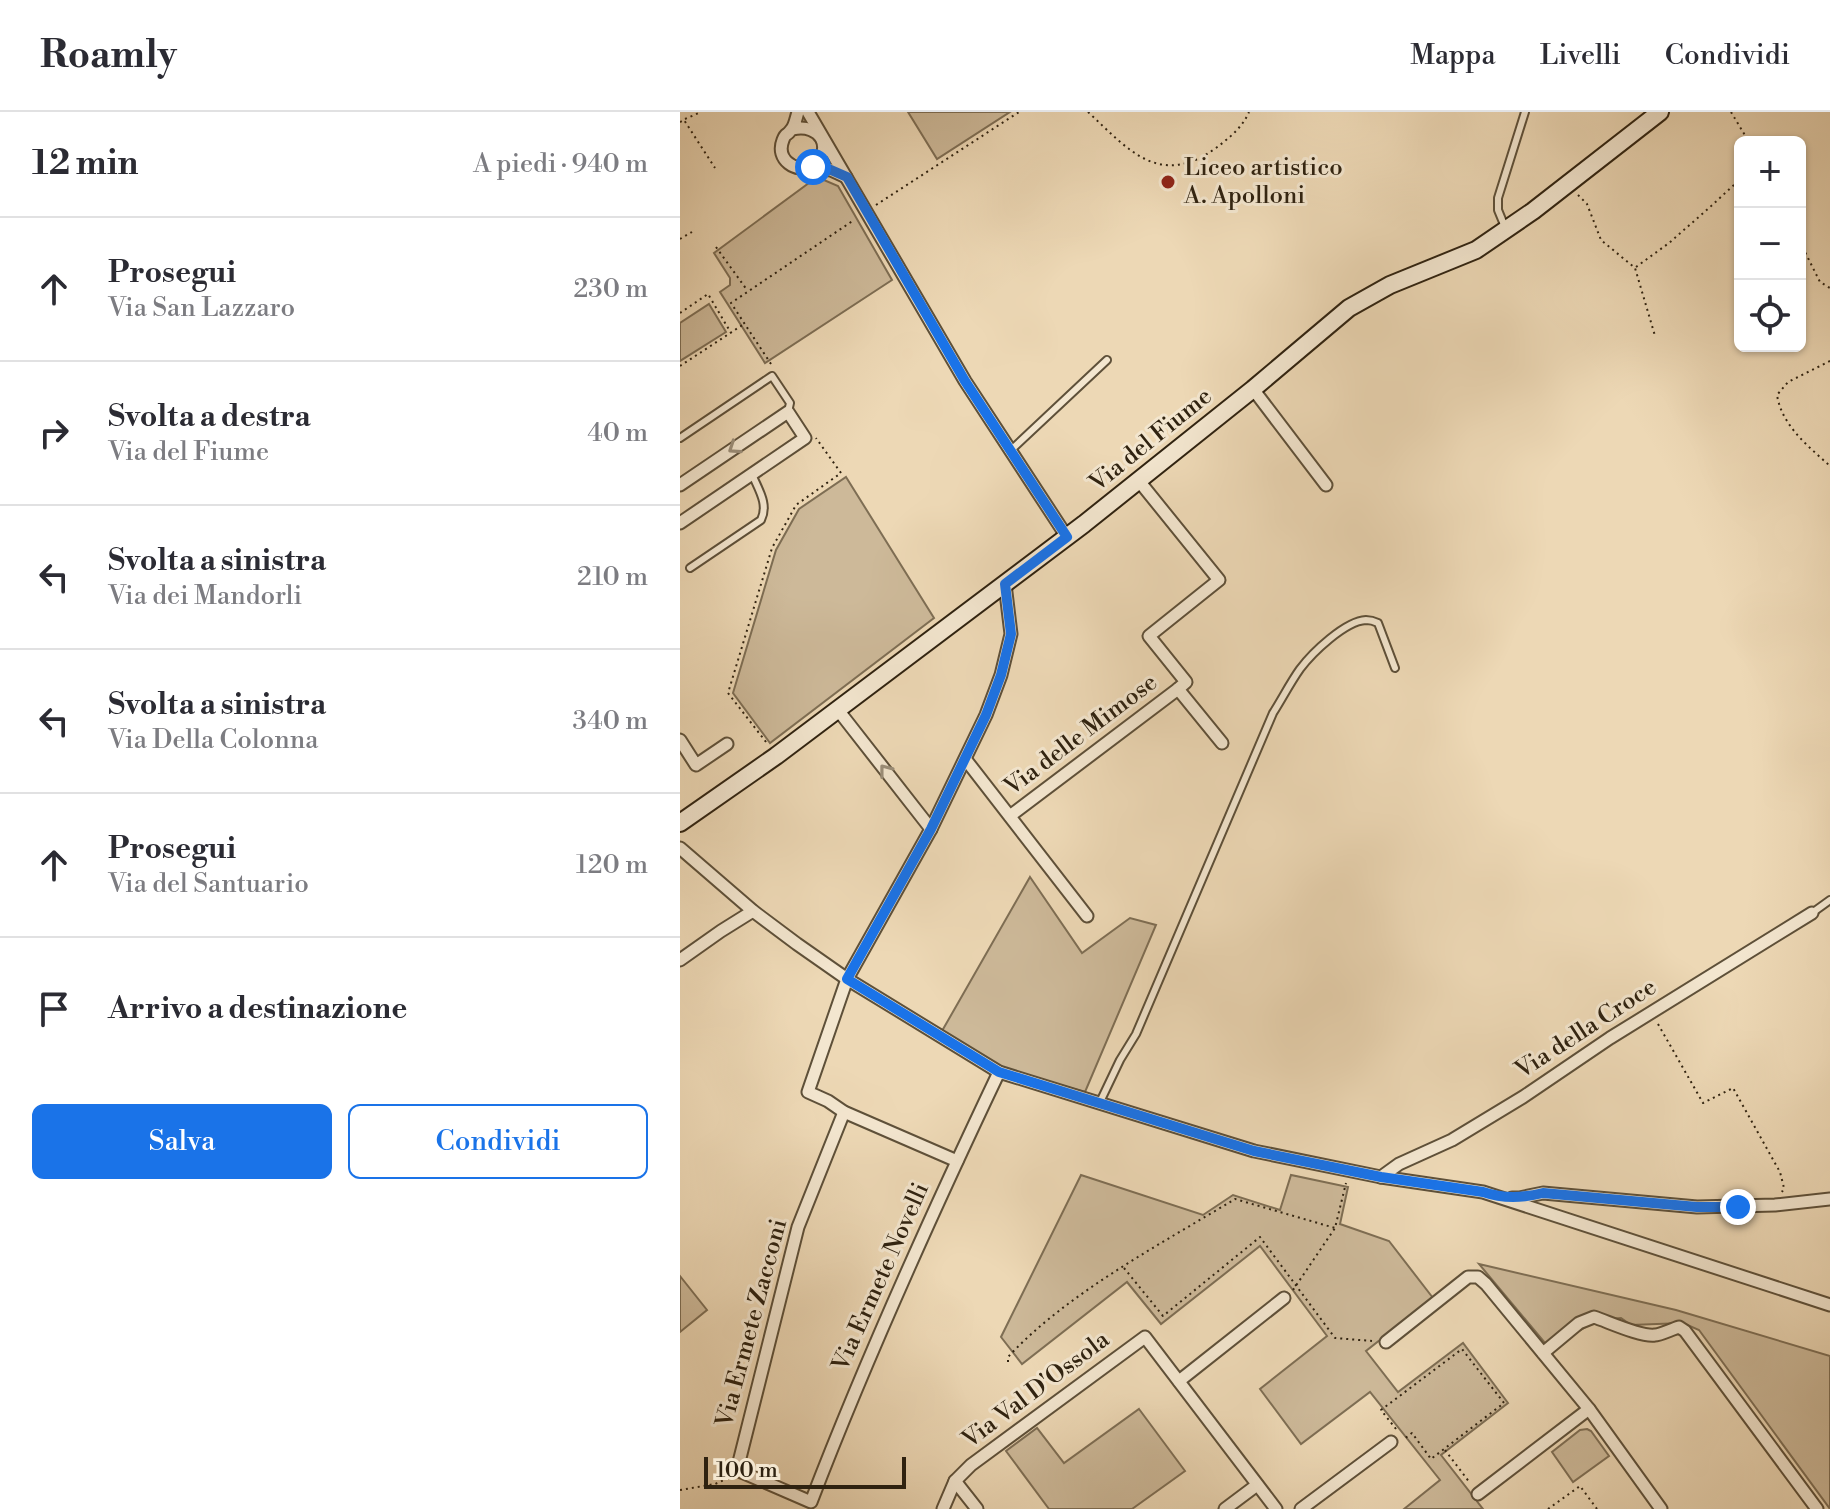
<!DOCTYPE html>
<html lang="it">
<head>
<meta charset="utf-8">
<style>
	body { margin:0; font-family:"Libre Bodoni",serif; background:#f2f2f3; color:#2b2b33 }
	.controls { position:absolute; right:24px; top:24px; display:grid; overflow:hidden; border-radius:12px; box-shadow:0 2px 6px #0004 }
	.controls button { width:72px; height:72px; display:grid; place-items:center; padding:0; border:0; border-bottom:2px solid #e1e1e2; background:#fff; color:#2b2b33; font:40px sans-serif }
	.scale { position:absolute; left:24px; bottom:20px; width:202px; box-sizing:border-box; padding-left:8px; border:4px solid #2f2210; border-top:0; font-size:22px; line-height:28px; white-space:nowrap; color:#2f2210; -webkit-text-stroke:6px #f3e6cf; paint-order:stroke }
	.stop { position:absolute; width:24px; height:24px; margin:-18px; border:6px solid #1a73e8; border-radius:50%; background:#fff }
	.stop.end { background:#1a73e8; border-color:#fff; box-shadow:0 2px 8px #0008 }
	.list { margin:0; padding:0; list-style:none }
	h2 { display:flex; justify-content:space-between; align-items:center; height:104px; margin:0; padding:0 32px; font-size:34px }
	h2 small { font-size:26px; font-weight:400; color:#7c7c81 }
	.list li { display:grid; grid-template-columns:52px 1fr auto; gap:24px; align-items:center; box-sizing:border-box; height:144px; padding:0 32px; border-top:2px solid #e1e1e2 }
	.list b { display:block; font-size:30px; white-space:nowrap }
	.list p { margin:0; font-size:26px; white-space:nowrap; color:#7c7c81 }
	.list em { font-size:26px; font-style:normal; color:#7c7c81 }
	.actions { display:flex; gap:16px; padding:24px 32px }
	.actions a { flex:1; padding:18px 0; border:2px solid #1a73e8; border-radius:12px; text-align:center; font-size:28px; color:#1a73e8 }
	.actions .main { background:#1a73e8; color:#fff }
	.icon { flex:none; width:44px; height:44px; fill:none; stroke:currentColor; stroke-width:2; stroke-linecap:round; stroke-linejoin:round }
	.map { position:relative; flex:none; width:1150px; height:1397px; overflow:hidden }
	header { display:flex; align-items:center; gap:48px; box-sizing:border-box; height:112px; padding:0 40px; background:#fff; border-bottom:2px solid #e1e1e2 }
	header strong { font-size:38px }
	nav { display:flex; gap:44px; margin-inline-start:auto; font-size:28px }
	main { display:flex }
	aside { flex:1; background:#fff }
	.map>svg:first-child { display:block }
	.green { fill:#cdb999; stroke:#7e6e54; stroke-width:2 }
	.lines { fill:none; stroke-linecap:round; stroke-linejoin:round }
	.lane-casing { stroke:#5e5039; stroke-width:10 }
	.street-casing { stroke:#5e5039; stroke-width:15 }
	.secondary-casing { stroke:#2f2210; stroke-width:20 }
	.path { stroke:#2f2210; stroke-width:2; stroke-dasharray:2 4; stroke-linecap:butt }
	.lane { stroke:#f3e6cf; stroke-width:6 }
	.street { stroke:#f3e6cf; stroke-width:11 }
	.secondary { stroke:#f3e6cf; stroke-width:16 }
	.oneway { stroke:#9b8e79 }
	.route { stroke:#1a73e8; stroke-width:10 }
	.poi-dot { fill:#8f2418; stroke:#f3e6cf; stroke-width:3 }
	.labels { text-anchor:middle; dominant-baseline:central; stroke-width:6; stroke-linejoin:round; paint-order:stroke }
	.poi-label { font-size:24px; fill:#2f2210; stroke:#f3e6cf; text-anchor:start }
	.street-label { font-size:24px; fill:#2f2210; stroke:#f3e6cf }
</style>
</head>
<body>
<header>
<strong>Roamly</strong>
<nav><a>Mappa</a><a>Livelli</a><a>Condividi</a></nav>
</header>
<main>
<aside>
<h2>12 min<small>A piedi · 940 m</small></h2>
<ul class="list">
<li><svg class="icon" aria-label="ahead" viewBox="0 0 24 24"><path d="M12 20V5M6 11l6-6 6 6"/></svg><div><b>Prosegui</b><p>Via San Lazzaro</p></div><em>230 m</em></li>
<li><svg class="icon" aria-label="right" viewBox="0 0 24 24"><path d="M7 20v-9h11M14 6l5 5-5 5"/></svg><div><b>Svolta a destra</b><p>Via del Fiume</p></div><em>40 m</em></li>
<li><svg class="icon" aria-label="left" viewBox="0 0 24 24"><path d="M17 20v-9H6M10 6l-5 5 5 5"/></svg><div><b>Svolta a sinistra</b><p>Via dei Mandorli</p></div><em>210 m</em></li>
<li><svg class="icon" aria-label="left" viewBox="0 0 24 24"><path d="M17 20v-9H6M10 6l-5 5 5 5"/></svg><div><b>Svolta a sinistra</b><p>Via Della Colonna</p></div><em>340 m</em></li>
<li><svg class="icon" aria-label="ahead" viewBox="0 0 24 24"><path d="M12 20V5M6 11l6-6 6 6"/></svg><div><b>Prosegui</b><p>Via del Santuario</p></div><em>120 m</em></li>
<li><svg class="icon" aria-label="arrive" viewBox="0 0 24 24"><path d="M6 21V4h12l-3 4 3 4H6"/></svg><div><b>Arrivo a destinazione</b></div></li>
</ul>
<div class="actions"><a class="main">Salva</a><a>Condividi</a></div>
</aside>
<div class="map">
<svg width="1150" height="1397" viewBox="0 0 1150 1397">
	<rect width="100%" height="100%" fill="#edd8b5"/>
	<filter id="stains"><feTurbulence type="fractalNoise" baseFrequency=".0025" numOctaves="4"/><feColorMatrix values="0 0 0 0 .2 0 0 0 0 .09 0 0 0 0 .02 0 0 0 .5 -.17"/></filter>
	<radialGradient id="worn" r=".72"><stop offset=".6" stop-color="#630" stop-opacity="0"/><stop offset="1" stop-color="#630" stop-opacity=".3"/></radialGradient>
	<g class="green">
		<path d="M228,0H330L257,47Z"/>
		<path d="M133,68H144L158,74L212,168L85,251L40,180L50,173V166L34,141Z"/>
		<path d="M29,192L46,220L0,249V211Z"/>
		<path d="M166,365L254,506L90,631L53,581L96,438L119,397Z"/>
		<path d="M350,765L402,841L450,806L476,813L405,980L320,956L262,919Z"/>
		<path d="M401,1063L523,1103L553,1083L600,1098L611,1063L668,1075L660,1112L709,1129L753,1186L686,1239L718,1280L783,1231L828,1291L761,1343L803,1397H724L760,1368L690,1280L621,1332L580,1277L647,1224L580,1134L481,1212L447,1170L342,1252L321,1225Z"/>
		<path d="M799,1152L996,1198L1150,1244V1397L1019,1218L1003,1211L951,1213L941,1206L917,1208L870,1237Z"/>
		<path d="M0,1164L27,1198L0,1220Z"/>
		<path d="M459,1297L505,1359L452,1397H369L326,1339L357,1316L384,1351Z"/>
		<path d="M907,1317L911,1319L929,1344L893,1370L872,1340L900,1318Z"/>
	</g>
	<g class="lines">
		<defs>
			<g id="lane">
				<path d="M825,115L818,98V86L845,0"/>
				<path d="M0,326L92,264L110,291L108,300"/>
				<path d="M330,339L427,248"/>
				<path d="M10,456L81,408C89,392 78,377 72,362"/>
				<path d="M1132,801L1150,788"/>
				<path d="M420,990L440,948L456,922L593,601C602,587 610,571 620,557C632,541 665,509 686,508C691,508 694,509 698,511L715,556"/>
			</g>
			<g id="street">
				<path d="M128,0L285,269L387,425"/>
				<path d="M113,17C140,11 155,36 133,55C116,61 95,48 103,28C106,20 106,25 111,18C115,14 116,6 118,0"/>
				<path d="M133,55L151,58L166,65"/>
				<path d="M573,277L646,373"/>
				<path d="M459,369L539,468L469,524L506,570L498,577L542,631"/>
				<path d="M0,373L108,300L125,326L0,411"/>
				<path d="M158,598L251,717"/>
				<path d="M0,628L16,653L47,632"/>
				<path d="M286,648L407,804"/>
				<path d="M330,704L498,577"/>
				<path d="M0,736L73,799L117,832L167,867L319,960L574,1039L701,1065L803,1080L1150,1193"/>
				<path d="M0,848L41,819L73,799"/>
				<path d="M164,1000L118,1115L57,1358L131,1390C187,1244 252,1101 319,960"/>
				<path d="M277,1049L164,1000L148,989L128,980L167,867L251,717L306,603L321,563L331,522L325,472"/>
				<path d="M701,1065L719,1052L772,1028L843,985L930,926L1132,801"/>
				<path d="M832,1086H839L863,1081L1017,1095L1095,1093L1150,1087"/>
				<path d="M706,1230L788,1165H798L806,1172L909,1297L981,1397"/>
				<path d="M863,1241L899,1211L914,1205C929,1210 961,1225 975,1223C980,1223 992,1217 999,1215L1005,1219L1137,1397"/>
				<path d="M499,1269L604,1186"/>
				<path d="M275,1369L297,1397"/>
				<path d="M798,1382L909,1297"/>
				<path d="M263,1397L275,1369L291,1353L465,1225L596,1397"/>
				<path d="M545,1397L577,1373"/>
				<path d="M621,1397L711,1330"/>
			</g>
			<path id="secondary" d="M0,711L96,644L404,412L573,277L669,196L710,173L796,138L853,99L980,0"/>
		</defs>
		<use href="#lane" class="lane-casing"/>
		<use href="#street" class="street-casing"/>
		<use href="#secondary" class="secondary-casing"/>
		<g class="path">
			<path d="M408,0C448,37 479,77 536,36C549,26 562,16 569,0"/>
			<path d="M1051,0L1069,30"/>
			<path d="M5,7L21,0"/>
			<path d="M0,10L4,8L35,56"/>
			<path d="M898,83L907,92L921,128L955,156L975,224"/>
			<path d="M196,93L339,0"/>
			<path d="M0,127L12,120"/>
			<path d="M1120,130L1140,170L1150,176"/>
			<path d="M36,135L67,178"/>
			<path d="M956,155L989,131L1029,96L1056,71L1060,60"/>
			<path d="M0,201L28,182L51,221"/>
			<path d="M1150,249L1108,270L1097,283C1102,314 1128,334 1150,354"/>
			<path d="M91,252L51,191L174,108"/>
			<path d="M0,254L64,212"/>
			<path d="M86,630L48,581L92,436L116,393L161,361L136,326"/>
			<path d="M978,912L1023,991L1053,976L1100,1060L1104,1076L1102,1080"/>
			<path d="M444,1156L483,1204L580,1125L655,1226L692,1229"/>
			<path d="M613,1178L655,1116L666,1071"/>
			<path d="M328,1250V1245C387,1181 481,1132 555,1087L655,1116"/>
			<path d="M716,1317L701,1298L782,1237L824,1291L751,1347L732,1321L724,1327"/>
			<path d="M765,1338L790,1371"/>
			<path d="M0,1378L35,1372L49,1366"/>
			<path d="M868,1397L900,1374L917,1397"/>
		</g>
		<use href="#lane" class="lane"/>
		<use href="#street" class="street"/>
		<use href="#secondary" class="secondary"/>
	</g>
	<defs><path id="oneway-chevron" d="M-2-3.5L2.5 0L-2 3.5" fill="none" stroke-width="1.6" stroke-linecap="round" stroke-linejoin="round" transform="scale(2)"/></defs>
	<g class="oneway">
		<use href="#oneway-chevron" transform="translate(54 336) rotate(146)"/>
		<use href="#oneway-chevron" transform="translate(205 658) rotate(-128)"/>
	</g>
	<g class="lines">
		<path class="route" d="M133,55L151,58L167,65L285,269L387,425L325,472L331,522L321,563L306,603L251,717L167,867L319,960L574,1039L701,1065L803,1080C824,1087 842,1086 863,1081L1017,1095H1058"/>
	</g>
	<circle class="poi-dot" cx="488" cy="70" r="8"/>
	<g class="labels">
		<g class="poi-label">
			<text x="504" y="56">Liceo artistico<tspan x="504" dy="28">A. Apolloni</tspan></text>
		</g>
		<g class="street-label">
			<text transform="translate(471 328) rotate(-39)">Via del Fiume</text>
			<text transform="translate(401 623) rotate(-37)">Via delle Mimose</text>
			<text transform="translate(906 917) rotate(-33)">Via della Croce</text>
			<text transform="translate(201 1165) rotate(-66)">Via Ermete Novelli</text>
			<text transform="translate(72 1211) rotate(-75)">Via Ermete Zacconi</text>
			<text transform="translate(356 1278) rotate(-37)">Via Val D'Ossola</text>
		</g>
	</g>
	<rect width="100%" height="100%" filter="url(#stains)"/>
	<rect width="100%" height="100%" fill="url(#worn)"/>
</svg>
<div class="controls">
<button>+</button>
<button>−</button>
<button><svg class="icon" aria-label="locate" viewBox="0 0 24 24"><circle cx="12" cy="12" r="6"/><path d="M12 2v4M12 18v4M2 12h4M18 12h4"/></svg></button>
</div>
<div class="scale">100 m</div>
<div class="stop" style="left:133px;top:55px"></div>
<div class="stop end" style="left:1058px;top:1095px"></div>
</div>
</main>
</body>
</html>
